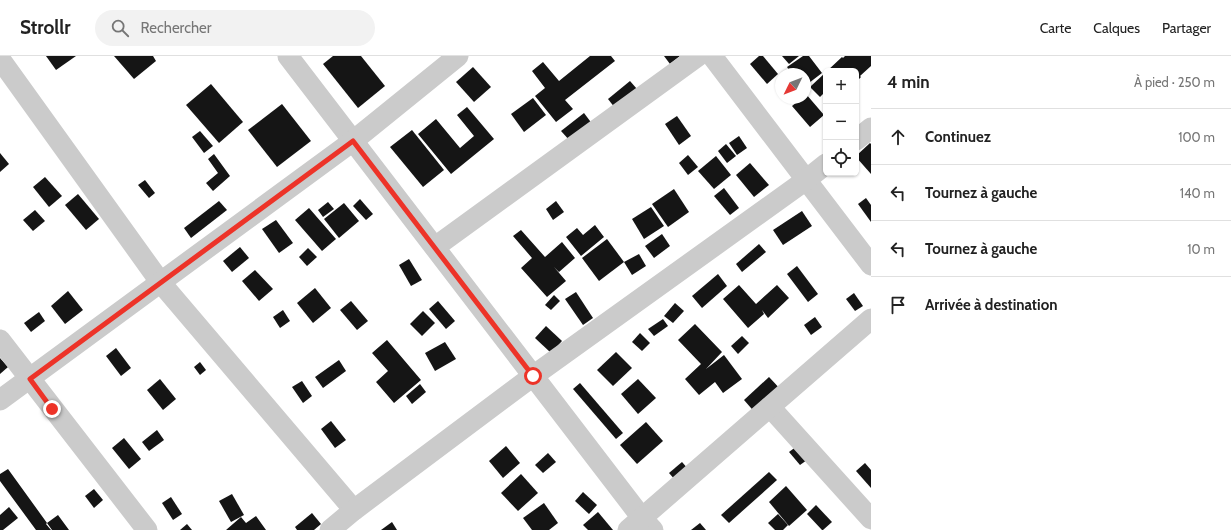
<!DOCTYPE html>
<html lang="fr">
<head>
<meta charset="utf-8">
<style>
	body { margin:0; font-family:Cabin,sans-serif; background:#f2f2f2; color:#222 }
	.controls { position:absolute; right:12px; top:12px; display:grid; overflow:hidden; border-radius:6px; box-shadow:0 1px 3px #0004 }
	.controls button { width:36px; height:36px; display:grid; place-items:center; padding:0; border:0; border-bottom:1px solid #e0e0e0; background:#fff; color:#222; font:20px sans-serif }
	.compass { position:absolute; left:775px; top:12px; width:36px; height:36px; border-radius:50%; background:#fff; box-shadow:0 1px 3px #0004; rotate:227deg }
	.stop { position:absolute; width:12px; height:12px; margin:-9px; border:3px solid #ed3328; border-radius:50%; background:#fff }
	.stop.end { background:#ed3328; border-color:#fff; box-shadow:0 1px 4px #0008 }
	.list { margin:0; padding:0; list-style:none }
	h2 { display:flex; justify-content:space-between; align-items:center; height:52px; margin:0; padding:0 16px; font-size:17px }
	h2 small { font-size:13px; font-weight:400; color:#767676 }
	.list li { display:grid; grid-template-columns:26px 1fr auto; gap:12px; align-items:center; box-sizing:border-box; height:56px; padding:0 16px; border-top:1px solid #e0e0e0 }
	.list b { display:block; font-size:15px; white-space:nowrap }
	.list em { font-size:13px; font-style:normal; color:#767676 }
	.icon { flex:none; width:22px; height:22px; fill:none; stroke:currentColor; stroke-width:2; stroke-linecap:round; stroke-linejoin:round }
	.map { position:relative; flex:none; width:871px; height:474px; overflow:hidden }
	header { display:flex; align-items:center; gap:24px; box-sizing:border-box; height:56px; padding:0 20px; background:#fff; border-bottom:1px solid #e0e0e0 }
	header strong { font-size:19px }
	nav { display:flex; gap:22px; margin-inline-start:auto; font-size:14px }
	.search { width:280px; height:36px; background:#f2f2f2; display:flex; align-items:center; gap:10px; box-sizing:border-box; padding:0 14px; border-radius:22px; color:#767676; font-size:15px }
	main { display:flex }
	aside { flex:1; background:#fff }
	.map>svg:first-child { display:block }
	.building { fill:#151515 }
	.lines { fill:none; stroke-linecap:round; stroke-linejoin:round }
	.minor { stroke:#cbcbcb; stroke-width:21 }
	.route { stroke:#ed3328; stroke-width:5 }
</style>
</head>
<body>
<header>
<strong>Strollr</strong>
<div class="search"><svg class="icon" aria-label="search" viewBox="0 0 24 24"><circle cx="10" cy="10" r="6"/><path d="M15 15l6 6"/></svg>Rechercher</div>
<nav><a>Carte</a><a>Calques</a><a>Partager</a></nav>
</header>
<main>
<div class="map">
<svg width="871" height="474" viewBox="0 0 871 474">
	<rect width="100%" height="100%" fill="#fff"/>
	<g class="building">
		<path d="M46,0H76L56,14Z"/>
		<path d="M114,0H153L156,5L134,23Z"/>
		<path d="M333,0H361L385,30L358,52L323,8Z"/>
		<path d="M590,0H611L615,5L565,44L573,53L556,66L535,40L545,32L532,15L543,6L559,25Z"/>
		<path d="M664,0H680L670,8Z"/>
		<path d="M759,0H763L778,18L767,28L750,8Z"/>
		<path d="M782,0H799L789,8Z"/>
		<path d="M803,0H809L822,17L805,30V18H792L787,11Z"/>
		<path d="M845,0H871V10L860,20L861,21L856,26V15H827L842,1L843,2Z"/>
		<path d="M473,11L491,31L474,46L456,26Z"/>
		<path d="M826,16V35L820,41L810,31Z"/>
		<path d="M630,25L637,33L615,52L608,43Z"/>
		<path d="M211,28L243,66L219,87L186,49Z"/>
		<path d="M806,38L824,59L810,71L792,50L802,42H805Z"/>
		<path d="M533,42L546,59L524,76L511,58Z"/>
		<path d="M282,48L311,85L277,111L248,74Z"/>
		<path d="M467,51L494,83L451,118L418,78L436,63L460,92L474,80L457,59Z"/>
		<path d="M584,57L593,69L571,86L561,75Z"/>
		<path d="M677,60L691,80L679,89L665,68Z"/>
		<path d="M412,74L444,114L423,131L390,91Z"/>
		<path d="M200,75L213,90L204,97L192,81Z"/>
		<path d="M739,80L747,92L737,99L729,87Z"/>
		<path d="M870,87L871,88V118L856,101V100Z"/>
		<path d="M726,88L736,100L727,107L718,95Z"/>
		<path d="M0,97L9,108L0,116Z"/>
		<path d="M214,98L230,120L213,135L206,127L218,117L208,103Z"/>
		<path d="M688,99L698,111L688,119L679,107Z"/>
		<path d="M716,100L731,119L714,133L698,115Z"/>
		<path d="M750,107L769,129L754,141L736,119Z"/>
		<path d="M45,121L62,140L49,151L33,131Z"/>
		<path d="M145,124L155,137L149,142L138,129Z"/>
		<path d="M724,132L739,152L730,159L714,140Z"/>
		<path d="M674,133L689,156L668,171L652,148Z"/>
		<path d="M78,138L99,163L86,174L65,149Z"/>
		<path d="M866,142L871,149V166L858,148Z"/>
		<path d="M360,143L373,158L366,164L353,150Z"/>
		<path d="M219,145L227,154L191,182L184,172Z"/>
		<path d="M556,145L564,156L553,164L546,153Z"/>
		<path d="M328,146L334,153L323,161L318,154Z"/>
		<path d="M344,147L359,165L339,182L324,163Z"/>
		<path d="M651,151L664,170L644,183L632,163Z"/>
		<path d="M309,152L336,183L322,195L295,164Z"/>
		<path d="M35,154L45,165L33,175L23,164Z"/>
		<path d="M802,155L812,170L783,189L773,174Z"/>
		<path d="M276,164L293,187L279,197L262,173Z"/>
		<path d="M595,169L604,181L581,200L566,181L577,172L583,179Z"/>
		<path d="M521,174L545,201L562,186L575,202L559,216L554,211L566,225L547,241L521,212L532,202L513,180Z"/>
		<path d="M662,178L670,190L654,202L645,190Z"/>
		<path d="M607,183L624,206L599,225L582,202Z"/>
		<path d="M759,188L766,196L742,216L736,208Z"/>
		<path d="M240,191L249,202L232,216L223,205Z"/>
		<path d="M308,192L317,201L307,210L299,201Z"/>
		<path d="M639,198L646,210L632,219L624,206Z"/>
		<path d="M409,203L422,224L411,230L399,209Z"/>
		<path d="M797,210L818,238L808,246L787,218Z"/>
		<path d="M255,214L273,233L259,245L242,225Z"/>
		<path d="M718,218L727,230L702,252L692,240Z"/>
		<path d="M739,229L756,248L777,229L789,242L768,262L762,254L764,258L748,272L723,243Z"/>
		<path d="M315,232L331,252L313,267L297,247Z"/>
		<path d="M68,235L83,254L65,268L51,250Z"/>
		<path d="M576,236L593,262L583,269L565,243Z"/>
		<path d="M854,237L863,250L855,255L846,243Z"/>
		<path d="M554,239L560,245L551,254L545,249Z"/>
		<path d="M351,245L368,265L357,274L340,254Z"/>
		<path d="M438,245L455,265L446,273L429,253Z"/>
		<path d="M675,247L684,255L673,267L664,260Z"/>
		<path d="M283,254L290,265L280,272L273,261Z"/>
		<path d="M423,255L435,267L422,280L410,268Z"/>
		<path d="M39,256L45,265L31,276L24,267Z"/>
		<path d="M815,261L822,271L811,279L804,269Z"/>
		<path d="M663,263L668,270L654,280L648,273Z"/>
		<path d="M695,268L722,296L706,313L724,299L742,323L723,337L715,326L699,339L685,323L701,308L678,284Z"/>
		<path d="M546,270L562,285L551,297L535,282Z"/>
		<path d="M640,277L650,287L642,295L632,286Z"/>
		<path d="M742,280L749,287L738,298L731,290Z"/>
		<path d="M387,284L421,324L394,347L376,326L388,315L372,297Z"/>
		<path d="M445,286L456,303L435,315L425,297Z"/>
		<path d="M116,292L131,312L121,320L106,300Z"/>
		<path d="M616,296L632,312L613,330L597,314Z"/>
		<path d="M0,302L8,311L0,318Z"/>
		<path d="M339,304L346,315L323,332L315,321Z"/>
		<path d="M200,306L206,314L200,319L194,311Z"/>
		<path d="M769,321L783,336L758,360L744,344Z"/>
		<path d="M160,323L176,343L163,354L147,334Z"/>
		<path d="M638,323L656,342L638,358L621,338Z"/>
		<path d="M302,325L312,340L303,347L292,331Z"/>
		<path d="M580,327L623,377L616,383L573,333Z"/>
		<path d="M420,328L426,336L412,348L406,340Z"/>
		<path d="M331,365L346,384L335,392L321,373Z"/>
		<path d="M646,366L663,385L637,408L620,389Z"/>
		<path d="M157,374L164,384L149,395L142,386Z"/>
		<path d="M124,382L141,403L129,413L112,392Z"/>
		<path d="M506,390L520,407L503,422L489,405Z"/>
		<path d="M797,390L807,404L800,409L789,396Z"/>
		<path d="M548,397L556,406L543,417L535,409Z"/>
		<path d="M682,406L689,414L676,425L669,417Z"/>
		<path d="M865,407L871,414V432L856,415Z"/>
		<path d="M8,413L47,467L58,459L69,474H52L47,467L46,468L51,474H36L0,425V418Z"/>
		<path d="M769,416L777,424L729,467L721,459Z"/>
		<path d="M521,418L538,437L518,455L501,437Z"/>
		<path d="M786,430L807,454L789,470L769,446Z"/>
		<path d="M94,433L103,444L94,452L85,440Z"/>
		<path d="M583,436L597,449L589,458L575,445Z"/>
		<path d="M232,438L244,459L231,466L219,445Z"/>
		<path d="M171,441L182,458L173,464L162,447Z"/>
		<path d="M544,447L558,467L549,474H532L523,462Z"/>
		<path d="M816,449L832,466L823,474H822L807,458Z"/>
		<path d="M9,451L18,462L3,474H0V459Z"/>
		<path d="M598,456L613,474H588L583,469Z"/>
		<path d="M312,457L321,468L314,474H297L295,471Z"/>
		<path d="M778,458L788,469L783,474H775L768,467Z"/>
		<path d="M256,460L266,474H226L241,461L246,467Z"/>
		<path d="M392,466L397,474H381Z"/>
		<path d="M700,467L706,474H691Z"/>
		<path d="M187,468L192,474H180Z"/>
	</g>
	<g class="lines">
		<g class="minor">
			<path d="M288,0L642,462L653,474"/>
			<path d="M712,0L871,209"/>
			<path d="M0,3L161,227L354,454"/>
			<path d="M856,84L871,72"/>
			<path d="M435,191L698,0"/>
			<path d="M0,284L147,474"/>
			<path d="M0,344L353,85L458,0"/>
			<path d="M770,351L871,463"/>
			<path d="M330,474L354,454L533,320L806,124L826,108"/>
			<path d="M628,474L871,263"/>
		</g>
	</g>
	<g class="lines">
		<path class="route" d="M52,353L30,323L353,85L533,320"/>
	</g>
</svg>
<div class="controls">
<button>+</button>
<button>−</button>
<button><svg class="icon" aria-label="locate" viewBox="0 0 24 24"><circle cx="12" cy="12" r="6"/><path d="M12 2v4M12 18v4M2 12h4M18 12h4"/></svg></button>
</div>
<svg class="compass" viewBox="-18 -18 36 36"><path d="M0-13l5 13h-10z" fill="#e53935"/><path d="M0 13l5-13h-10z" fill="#767676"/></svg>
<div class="stop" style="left:533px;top:320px"></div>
<div class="stop end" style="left:52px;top:353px"></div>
</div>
<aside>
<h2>4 min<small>À pied · 250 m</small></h2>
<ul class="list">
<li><svg class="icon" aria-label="ahead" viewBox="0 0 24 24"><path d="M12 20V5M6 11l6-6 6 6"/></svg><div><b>Continuez</b></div><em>100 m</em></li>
<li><svg class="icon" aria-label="left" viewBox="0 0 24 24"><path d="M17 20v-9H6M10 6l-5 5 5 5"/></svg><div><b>Tournez à gauche</b></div><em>140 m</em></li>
<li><svg class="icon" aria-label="left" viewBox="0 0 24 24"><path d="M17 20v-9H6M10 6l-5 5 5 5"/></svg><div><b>Tournez à gauche</b></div><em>10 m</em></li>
<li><svg class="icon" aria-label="arrive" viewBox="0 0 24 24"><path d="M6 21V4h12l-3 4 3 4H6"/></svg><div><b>Arrivée à destination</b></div></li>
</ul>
</aside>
</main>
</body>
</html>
